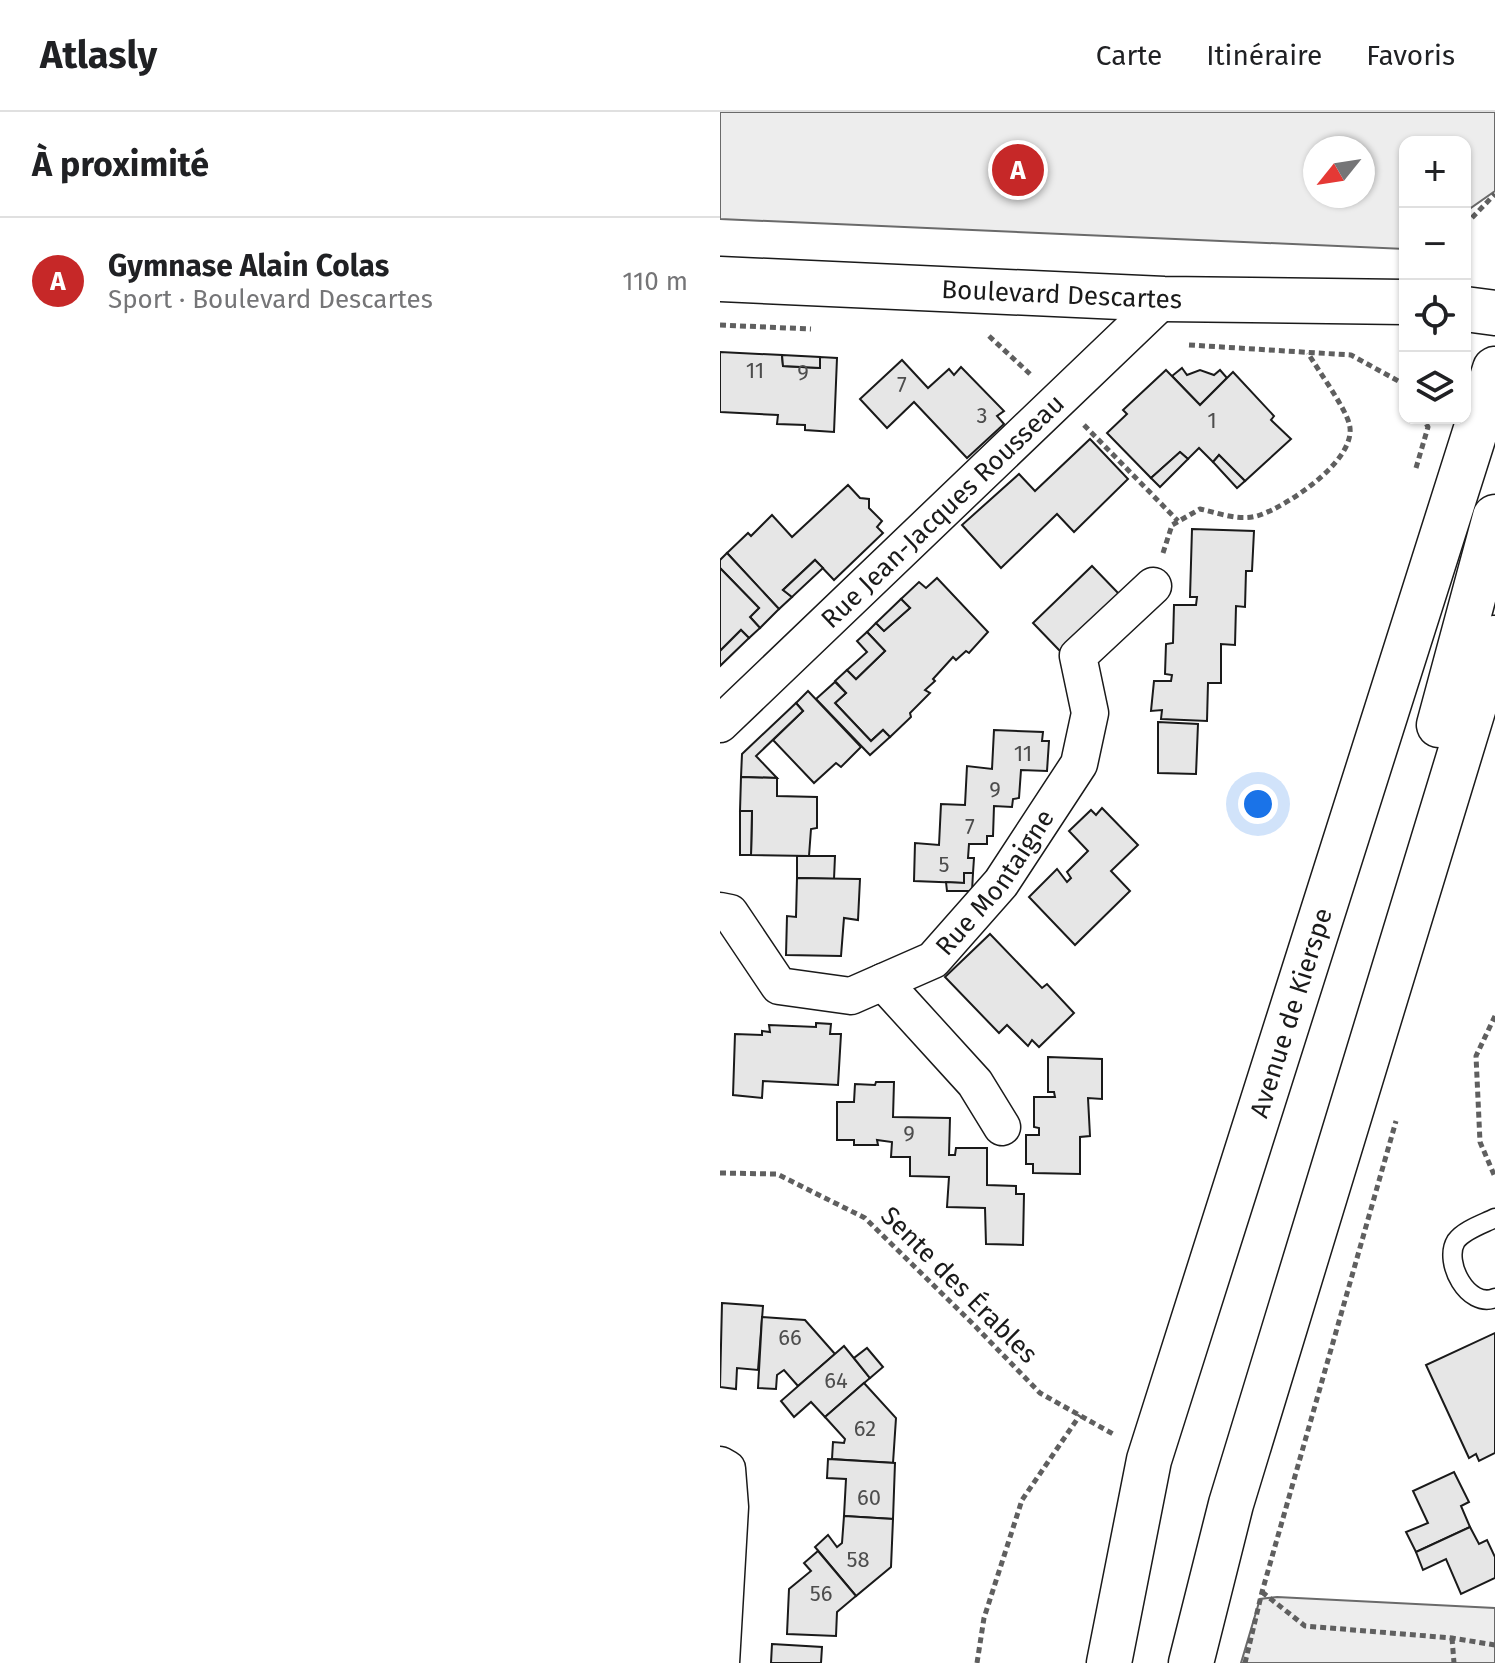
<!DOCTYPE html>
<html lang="fr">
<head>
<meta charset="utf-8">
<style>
	body { margin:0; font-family:"Fira Sans",sans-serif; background:#f2f2f2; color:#202124 }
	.controls { position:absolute; right:24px; top:24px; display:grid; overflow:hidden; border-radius:16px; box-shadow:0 2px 6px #0004 }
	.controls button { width:72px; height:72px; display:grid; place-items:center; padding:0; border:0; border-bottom:2px solid #e0e0e0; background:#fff; color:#202124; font:40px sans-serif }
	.compass { position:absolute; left:583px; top:24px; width:72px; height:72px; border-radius:50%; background:#fff; box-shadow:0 2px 6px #0004; rotate:240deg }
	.you { position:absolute; left:538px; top:692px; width:28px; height:28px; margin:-20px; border:6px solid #fff; border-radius:50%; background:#1a73e8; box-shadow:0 0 0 12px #1a73e833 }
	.badge { display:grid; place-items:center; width:52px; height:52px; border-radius:50%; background:#c62828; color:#fff; font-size:26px; font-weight:700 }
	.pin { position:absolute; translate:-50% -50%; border:4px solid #fff; box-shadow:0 2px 8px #0006 }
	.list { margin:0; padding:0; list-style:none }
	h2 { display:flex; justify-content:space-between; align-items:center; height:104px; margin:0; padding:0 32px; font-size:34px }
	h2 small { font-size:26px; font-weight:400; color:#757577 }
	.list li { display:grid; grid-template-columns:52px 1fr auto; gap:24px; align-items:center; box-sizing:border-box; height:128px; padding:0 32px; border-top:2px solid #e0e0e0 }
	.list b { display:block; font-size:30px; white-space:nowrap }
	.list p { margin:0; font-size:26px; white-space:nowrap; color:#757577 }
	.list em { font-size:26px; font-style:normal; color:#757577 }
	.icon { flex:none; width:44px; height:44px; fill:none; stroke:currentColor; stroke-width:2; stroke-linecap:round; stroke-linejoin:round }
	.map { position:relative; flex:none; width:775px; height:1551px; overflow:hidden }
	header { display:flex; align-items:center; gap:48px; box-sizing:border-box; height:112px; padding:0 40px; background:#fff; border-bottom:2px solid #e0e0e0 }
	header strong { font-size:38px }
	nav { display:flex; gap:44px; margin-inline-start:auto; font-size:28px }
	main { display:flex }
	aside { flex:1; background:#fff }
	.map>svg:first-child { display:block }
	.built { fill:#ededed; stroke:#6a6a6a; stroke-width:2; fill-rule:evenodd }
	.building { fill:#e6e6e6; stroke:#1a1a1a; stroke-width:2 }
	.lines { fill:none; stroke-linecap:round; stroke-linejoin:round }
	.lane-casing { stroke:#1a1a1a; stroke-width:21 }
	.street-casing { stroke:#1a1a1a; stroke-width:39 }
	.secondary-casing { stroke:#1a1a1a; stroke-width:47 }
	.path { stroke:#5f5f5f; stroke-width:5; stroke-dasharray:6 4; stroke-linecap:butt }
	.lane { stroke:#fff; stroke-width:18 }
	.street { stroke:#fff; stroke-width:36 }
	.secondary { stroke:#fff; stroke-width:44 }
	.labels { text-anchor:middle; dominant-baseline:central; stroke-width:6; stroke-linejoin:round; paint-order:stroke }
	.number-label { font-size:22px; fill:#4d4d4d }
	.street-label { font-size:26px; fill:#1a1a1a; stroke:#fff }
</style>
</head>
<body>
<header>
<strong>Atlasly</strong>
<nav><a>Carte</a><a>Itinéraire</a><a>Favoris</a></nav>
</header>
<main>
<aside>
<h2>À proximité<small></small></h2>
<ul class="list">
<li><span class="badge">A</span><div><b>Gymnase Alain Colas</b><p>Sport · Boulevard Descartes</p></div><em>110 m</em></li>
</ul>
</aside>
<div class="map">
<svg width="775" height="1551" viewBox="0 0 775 1551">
	<rect width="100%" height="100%" fill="#fff"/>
	<g class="built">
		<path d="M0,0H775V79L745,100V30H685V137L0,107ZM595,36H643V84H595Z"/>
		<path d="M557,1485L775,1496V1551H521L540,1487Z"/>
	</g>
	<g class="building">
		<path d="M0,240L62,243L63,254L100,256V245L117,246L114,320L85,318V313L57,312L58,303L0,300Z"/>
		<path d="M62,243L100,245V256L63,254Z"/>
		<path d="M182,248L208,276L229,257L234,263L241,255L284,299L277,304L284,312L247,346L194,290L167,316L140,287Z"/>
		<path d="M462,256L467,263L480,258L494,263L500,258L507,266L480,293L452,264Z"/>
		<path d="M446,258L480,293L513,260L554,304L551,308L571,327L525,369L499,343L493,350L479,336L468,347L460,340L431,366L387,321L407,302L403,298Z"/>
		<path d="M370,327L408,367L354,420L337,402L281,456L242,413L299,362L315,379Z"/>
		<path d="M460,340L468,347L440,375L431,366Z"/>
		<path d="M499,343L525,369L517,376L493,350Z"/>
		<path d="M128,373L140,386L149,387V396L162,409L157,415L163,421L114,468L95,448L63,478L72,485L59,497L7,441L28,421L31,424L52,403L72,425Z"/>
		<path d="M472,417L534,419L532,459H526L525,495L516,494L515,533L501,532V571H488L487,609L441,607L442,598L431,599L434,569H451L452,563L445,562L446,532L453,531L454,493H476L477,485H470Z"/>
		<path d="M7,441L59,497L40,516L30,505L39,496L0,456V448Z"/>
		<path d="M95,448L103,456L72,485L63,478Z"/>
		<path d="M372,454L400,483L340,539L313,511Z"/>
		<path d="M0,456L39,496L30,505L40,516L29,526L21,518L0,539Z"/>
		<path d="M217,466L268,520L249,541L246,539L236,548L233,545L213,567L215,569L205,578L210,581L190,601L191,605L170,625L163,618L151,629L115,591L126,581L115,569L127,558L136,567L165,539L147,520L156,511L164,519L190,496L181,487L199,470L206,476Z"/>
		<path d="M181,487L190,496L164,519L156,511Z"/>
		<path d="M21,518L29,526L0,554V539Z"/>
		<path d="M147,520L165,539L136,567L127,558L147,540L137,529Z"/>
		<path d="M115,570L126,581L115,591L151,629L163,618L170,625L150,643L96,587Z"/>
		<path d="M88,579L141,635L121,655L116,651L94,671L53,628L83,599L76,591Z"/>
		<path d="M76,591L83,599L36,644L57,666L21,665L22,642Z"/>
		<path d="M438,610L478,612L476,662L438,661Z"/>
		<path d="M274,618L323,620L322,629H329L327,659L301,658L299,686L293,687L292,695L274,694L273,724H267V732H249L248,746H254L253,761H244V771L194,769L195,731L219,733L221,692L245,693L247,654L272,657Z"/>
		<path d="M21,665L57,666V684L97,685V716L91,717L89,744L31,743L32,699H20Z"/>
		<path d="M382,696L418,733L391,759L410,779L355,833L309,785L337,757L347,770L351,766L347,760L368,739L349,719L371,698L376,703Z"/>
		<path d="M20,699H32L31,743H20Z"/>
		<path d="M77,744H115L114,767L77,766Z"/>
		<path d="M244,761H253L252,779H227L226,770L244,771Z"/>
		<path d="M77,766L140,767L138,808L124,806L121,844L66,843L67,804L76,805Z"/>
		<path d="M270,822L322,876L327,872L354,901L319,935L312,928L308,934L287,913L279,921L225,865Z"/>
		<path d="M96,911L111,912L110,922H121L118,973L43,969L42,986L13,983L15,922L42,923V919L50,920L49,913L96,915Z"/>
		<path d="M328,945L382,947V987L368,986L370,1024L360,1025V1062L313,1061V1052H306V1023H319V1016L314,1015V985H335L334,980H328Z"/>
		<path d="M156,970H174L173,1005L230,1006L229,1043H235L236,1036H267V1073L296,1074V1082H304L303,1133L266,1132L265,1096L227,1095L229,1065L190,1064V1045H171L172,1030L157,1028L158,1033H134V1028H117V990H134L135,972L155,973Z"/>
		<path d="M2,1191L43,1194L38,1258L17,1256L16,1277L0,1275Z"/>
		<path d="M42,1205L85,1208L115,1242L78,1274L64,1258L57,1263L56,1277L38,1276Z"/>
		<path d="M775,1221V1341L759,1349L756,1342L749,1346L706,1253Z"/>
		<path d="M124,1234L150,1266L105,1305L91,1290L74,1305L61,1289Z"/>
		<path d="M147,1236L163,1255L150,1266L134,1246Z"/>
		<path d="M144,1271L176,1306L173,1351L112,1347L113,1330L124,1331L125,1327L105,1305Z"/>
		<path d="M108,1347L175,1351L173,1407L124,1404L126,1367L107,1366Z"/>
		<path d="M734,1360L749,1390L741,1394L750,1415L696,1440L686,1420L708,1411L693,1379Z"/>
		<path d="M124,1404L173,1407L171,1455L136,1484L95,1435L108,1423L117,1435L122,1431Z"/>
		<path d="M750,1415L759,1432L767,1428L775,1445V1466L741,1482L726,1447L703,1458L696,1440Z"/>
		<path d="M98,1439L136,1484L117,1500L116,1524L67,1522L69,1477L91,1459L84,1451Z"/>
		<path d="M52,1532L102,1535L101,1551H51Z"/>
	</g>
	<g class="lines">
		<defs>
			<path id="lane" d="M775,1106C763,1112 744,1118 736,1129C723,1150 748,1197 775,1186"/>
			<g id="street">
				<path id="s1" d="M0,612L444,187"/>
				<path id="s2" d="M0,799L10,801L59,874L131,884L213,848L281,771L359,652L370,601L358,544L433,474"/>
				<path d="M163,870L255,971L282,1015"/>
				<path d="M0,1353L7,1357L10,1395L1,1551"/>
			</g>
			<g id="secondary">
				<path id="s3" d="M0,167L444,187L685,190"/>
				<path d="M745,197L775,201"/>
				<path d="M719,613L775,405"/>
				<path id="s4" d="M389,1551L429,1348L775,257"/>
				<path d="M471,1551L511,1392L775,526"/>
			</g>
		</defs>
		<use href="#lane" class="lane-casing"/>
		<use href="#street" class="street-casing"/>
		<use href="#secondary" class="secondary-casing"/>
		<g class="path">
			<path d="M685,39V42"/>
			<path d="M745,113L775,82"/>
			<path d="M682,141H685"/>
			<path d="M0,213L91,217"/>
			<path d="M269,224L310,262"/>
			<path d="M682,230V271L685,276"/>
			<path d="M469,233L631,243L682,271"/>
			<path d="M364,313L458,409"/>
			<path d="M696,356L708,315L703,306"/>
			<path d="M443,441L452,413L480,397C499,401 520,410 540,403C569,393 640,346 629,311C624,294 598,258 588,241"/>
			<path d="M775,904L756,944L760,1030L775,1065"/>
			<path d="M0,1061L57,1062L145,1106L252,1211L320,1281L393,1322"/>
			<path d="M542,1480L585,1514L732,1526L775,1533"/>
			<path d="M732,1526L734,1551"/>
			<path d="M257,1551L264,1506L302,1388L360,1303"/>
			<path d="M525,1551L542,1480L676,1009"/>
		</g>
		<use href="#lane" class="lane"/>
		<use href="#street" class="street"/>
		<use href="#secondary" class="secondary"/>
	</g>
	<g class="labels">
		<g class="number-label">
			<text x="35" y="258">11</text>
			<text x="83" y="260">9</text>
			<text x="182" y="272">7</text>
			<text x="262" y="303">3</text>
			<text x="492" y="308">1</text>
			<text x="303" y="641">11</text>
			<text x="275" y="677">9</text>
			<text x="250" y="714">7</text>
			<text x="224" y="752">5</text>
			<text x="189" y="1021">9</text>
			<text x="70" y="1225">66</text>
			<text x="116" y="1268">64</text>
			<text x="145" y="1316">62</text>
			<text x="149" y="1385">60</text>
			<text x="138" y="1447">58</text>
			<text x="101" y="1481">56</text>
		</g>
		<g class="street-label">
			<text stroke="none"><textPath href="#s3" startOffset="342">Boulevard Descartes</textPath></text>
			<text stroke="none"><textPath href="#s1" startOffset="308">Rue Jean-Jacques Rousseau</textPath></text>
			<text stroke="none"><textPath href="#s2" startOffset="360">Rue Montaigne</textPath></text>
			<text stroke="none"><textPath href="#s4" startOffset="676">Avenue de Kierspe</textPath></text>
			<text transform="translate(239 1173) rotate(45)">Sente des Érables</text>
		</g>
	</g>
</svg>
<div class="controls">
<button>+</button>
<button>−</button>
<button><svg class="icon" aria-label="locate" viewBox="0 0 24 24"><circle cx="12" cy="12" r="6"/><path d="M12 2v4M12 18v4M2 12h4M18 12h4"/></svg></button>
<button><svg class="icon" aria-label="layers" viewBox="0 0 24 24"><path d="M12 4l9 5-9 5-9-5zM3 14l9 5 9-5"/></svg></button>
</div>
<svg class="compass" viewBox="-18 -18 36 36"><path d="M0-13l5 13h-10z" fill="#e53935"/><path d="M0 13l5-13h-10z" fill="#757577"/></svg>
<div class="you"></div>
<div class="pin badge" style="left:298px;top:58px">A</div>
</div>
</main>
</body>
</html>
